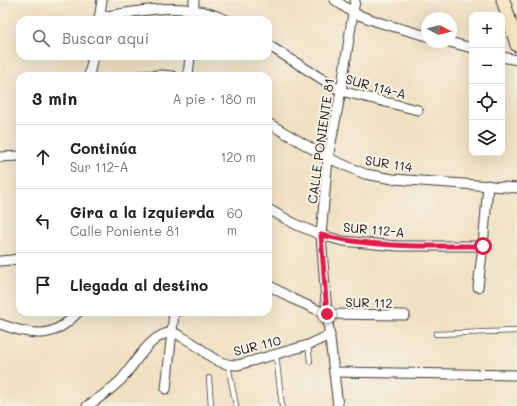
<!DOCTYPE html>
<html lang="es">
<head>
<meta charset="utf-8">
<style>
	body { margin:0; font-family:Mali,sans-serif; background:#f6f6f6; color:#202124 }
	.controls { position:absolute; right:12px; top:12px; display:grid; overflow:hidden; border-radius:8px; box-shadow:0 4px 16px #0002 }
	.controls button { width:36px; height:36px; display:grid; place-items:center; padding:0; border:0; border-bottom:1px solid #e0e0e0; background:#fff; color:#202124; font:20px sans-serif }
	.compass { position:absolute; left:421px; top:12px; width:36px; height:36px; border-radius:50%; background:#fff; box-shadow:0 4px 16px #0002; rotate:97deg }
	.stop { position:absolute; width:12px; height:12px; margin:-9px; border:3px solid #e11d48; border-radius:50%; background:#fff }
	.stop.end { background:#e11d48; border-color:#fff; box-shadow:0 1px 4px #0008 }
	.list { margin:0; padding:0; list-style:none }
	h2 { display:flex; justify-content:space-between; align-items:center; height:52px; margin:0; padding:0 16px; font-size:17px }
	h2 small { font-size:13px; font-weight:400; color:#757577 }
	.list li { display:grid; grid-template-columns:26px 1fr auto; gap:12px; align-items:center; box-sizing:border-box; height:64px; padding:0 16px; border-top:1px solid #e0e0e0 }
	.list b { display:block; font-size:15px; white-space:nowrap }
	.list p { margin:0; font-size:13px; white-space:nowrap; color:#757577 }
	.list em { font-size:13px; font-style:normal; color:#757577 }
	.icon { flex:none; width:22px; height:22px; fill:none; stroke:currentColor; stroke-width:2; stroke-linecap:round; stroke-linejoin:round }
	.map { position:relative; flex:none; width:517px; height:406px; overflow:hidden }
	.search { position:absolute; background:#fff; box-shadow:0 4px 16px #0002; left:16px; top:16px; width:256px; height:44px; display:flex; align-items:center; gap:10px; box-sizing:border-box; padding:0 14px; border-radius:12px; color:#757577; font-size:15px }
	.panel { position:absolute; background:#fff; box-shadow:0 4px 16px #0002; left:16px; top:72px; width:256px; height:244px; border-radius:12px }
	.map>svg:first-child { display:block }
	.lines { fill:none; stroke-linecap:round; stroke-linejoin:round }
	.lane-casing { stroke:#3c3a35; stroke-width:6 }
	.street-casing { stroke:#3c3a35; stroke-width:11 }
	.secondary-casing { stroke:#3c3a35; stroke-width:15 }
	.lane { stroke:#fff; stroke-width:4.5 }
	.street { stroke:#fff; stroke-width:9 }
	.secondary { stroke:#f7e8c3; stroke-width:13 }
	.route { stroke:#e11d48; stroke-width:5 }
	.labels { text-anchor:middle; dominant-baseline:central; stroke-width:4; stroke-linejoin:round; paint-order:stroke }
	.street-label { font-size:13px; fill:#1c1c1c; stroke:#f7f3e8 }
</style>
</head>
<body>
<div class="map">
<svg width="517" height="406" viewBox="0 0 517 406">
	<rect width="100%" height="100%" fill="#f7f3e8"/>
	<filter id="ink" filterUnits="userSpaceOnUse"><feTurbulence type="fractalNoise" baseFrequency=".025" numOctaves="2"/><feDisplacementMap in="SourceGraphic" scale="8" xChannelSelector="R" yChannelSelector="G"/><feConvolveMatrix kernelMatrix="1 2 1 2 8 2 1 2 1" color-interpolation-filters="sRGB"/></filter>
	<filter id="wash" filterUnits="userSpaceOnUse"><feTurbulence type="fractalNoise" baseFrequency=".012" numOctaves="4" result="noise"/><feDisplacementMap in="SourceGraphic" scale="16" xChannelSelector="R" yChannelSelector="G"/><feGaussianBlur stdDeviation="0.9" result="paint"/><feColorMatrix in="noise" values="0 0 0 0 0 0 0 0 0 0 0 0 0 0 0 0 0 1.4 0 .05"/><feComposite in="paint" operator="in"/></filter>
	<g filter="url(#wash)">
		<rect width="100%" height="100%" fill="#f0e1c3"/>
	</g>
	<g filter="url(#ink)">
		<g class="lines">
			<defs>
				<g id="lane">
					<path d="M436,334L517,331"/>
					<path d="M308,345L310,361"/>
					<path d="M276,355L282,406"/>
					<path d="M228,365L236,406"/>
					<path d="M209,378L211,406"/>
				</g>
				<g id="street">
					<path d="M335,0L353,13L381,23L427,36"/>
					<path d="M99,17C142,11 186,0 226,20"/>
					<path d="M99,20L102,0"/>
					<path d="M193,20L194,0"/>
					<path d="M449,42L472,48"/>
					<path d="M268,45L341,91L418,110"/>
					<path d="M502,57L517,60"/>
					<path d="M89,76L93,56"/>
					<path d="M140,76L162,75L172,76"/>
					<path d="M188,76L190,56"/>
					<path d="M268,123L328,158L365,174L393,179L517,188"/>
					<path d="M0,157L20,156"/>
					<path d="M268,209L297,225L321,235L343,241L397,246H483"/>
					<path d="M0,261L12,260L20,258"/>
					<path d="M268,285L295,300L327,314L405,315"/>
					<path d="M478,287L483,246L488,185"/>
					<path d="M0,324C33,336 53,340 78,312"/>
					<path d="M335,372L517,375"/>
					<path d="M166,389L174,312"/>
					<path d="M87,406C100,398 110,390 121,380C133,367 153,329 174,333C177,334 180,335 182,337C205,347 210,365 238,365L308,345L330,335"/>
					<path d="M338,406L327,314L321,235L328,158L341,91L355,0"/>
				</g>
				<path id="secondary" d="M503,0L517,45"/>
			</defs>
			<use href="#lane" class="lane-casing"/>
			<use href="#street" class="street-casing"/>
			<use href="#secondary" class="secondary-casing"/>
			<use href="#lane" class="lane"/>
			<use href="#street" class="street"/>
			<use href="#secondary" class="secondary"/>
		</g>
	</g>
	<g class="lines" filter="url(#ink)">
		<path class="route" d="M327,314L321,235C374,248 429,246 483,246"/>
	</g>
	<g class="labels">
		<g class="street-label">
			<text transform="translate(376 86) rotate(15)">SUR 114-A</text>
			<text transform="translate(320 141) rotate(-82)">CALLE PONIENTE 81</text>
			<text transform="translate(389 163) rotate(9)">SUR 114</text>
			<text transform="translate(374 229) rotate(5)">SUR 112-A</text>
			<text transform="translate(369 302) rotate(1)">SUR 112</text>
			<text transform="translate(257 345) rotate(-14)">SUR 110</text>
		</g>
	</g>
</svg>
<div class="controls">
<button>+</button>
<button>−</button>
<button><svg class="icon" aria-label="locate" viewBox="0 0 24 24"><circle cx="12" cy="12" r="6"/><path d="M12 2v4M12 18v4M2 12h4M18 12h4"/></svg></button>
<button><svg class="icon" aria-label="layers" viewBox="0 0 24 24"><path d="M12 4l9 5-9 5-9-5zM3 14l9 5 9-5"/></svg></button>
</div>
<svg class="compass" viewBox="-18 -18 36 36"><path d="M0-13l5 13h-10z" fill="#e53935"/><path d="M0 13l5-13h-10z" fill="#757577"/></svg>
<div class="stop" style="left:483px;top:246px"></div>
<div class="stop end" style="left:327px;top:314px"></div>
<div class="search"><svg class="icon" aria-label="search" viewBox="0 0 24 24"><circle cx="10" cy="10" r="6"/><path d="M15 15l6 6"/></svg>Buscar aquí</div>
<section class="panel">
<h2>3 min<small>A pie · 180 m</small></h2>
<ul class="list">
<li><svg class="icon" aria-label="ahead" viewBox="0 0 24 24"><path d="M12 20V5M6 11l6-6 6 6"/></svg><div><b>Continúa</b><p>Sur 112-A</p></div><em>120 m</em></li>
<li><svg class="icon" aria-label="left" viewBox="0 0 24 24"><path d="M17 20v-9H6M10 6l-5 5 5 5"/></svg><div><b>Gira a la izquierda</b><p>Calle Poniente 81</p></div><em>60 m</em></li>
<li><svg class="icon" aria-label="arrive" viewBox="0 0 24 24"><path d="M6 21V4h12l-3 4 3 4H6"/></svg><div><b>Llegada al destino</b></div></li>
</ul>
</section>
</div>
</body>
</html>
